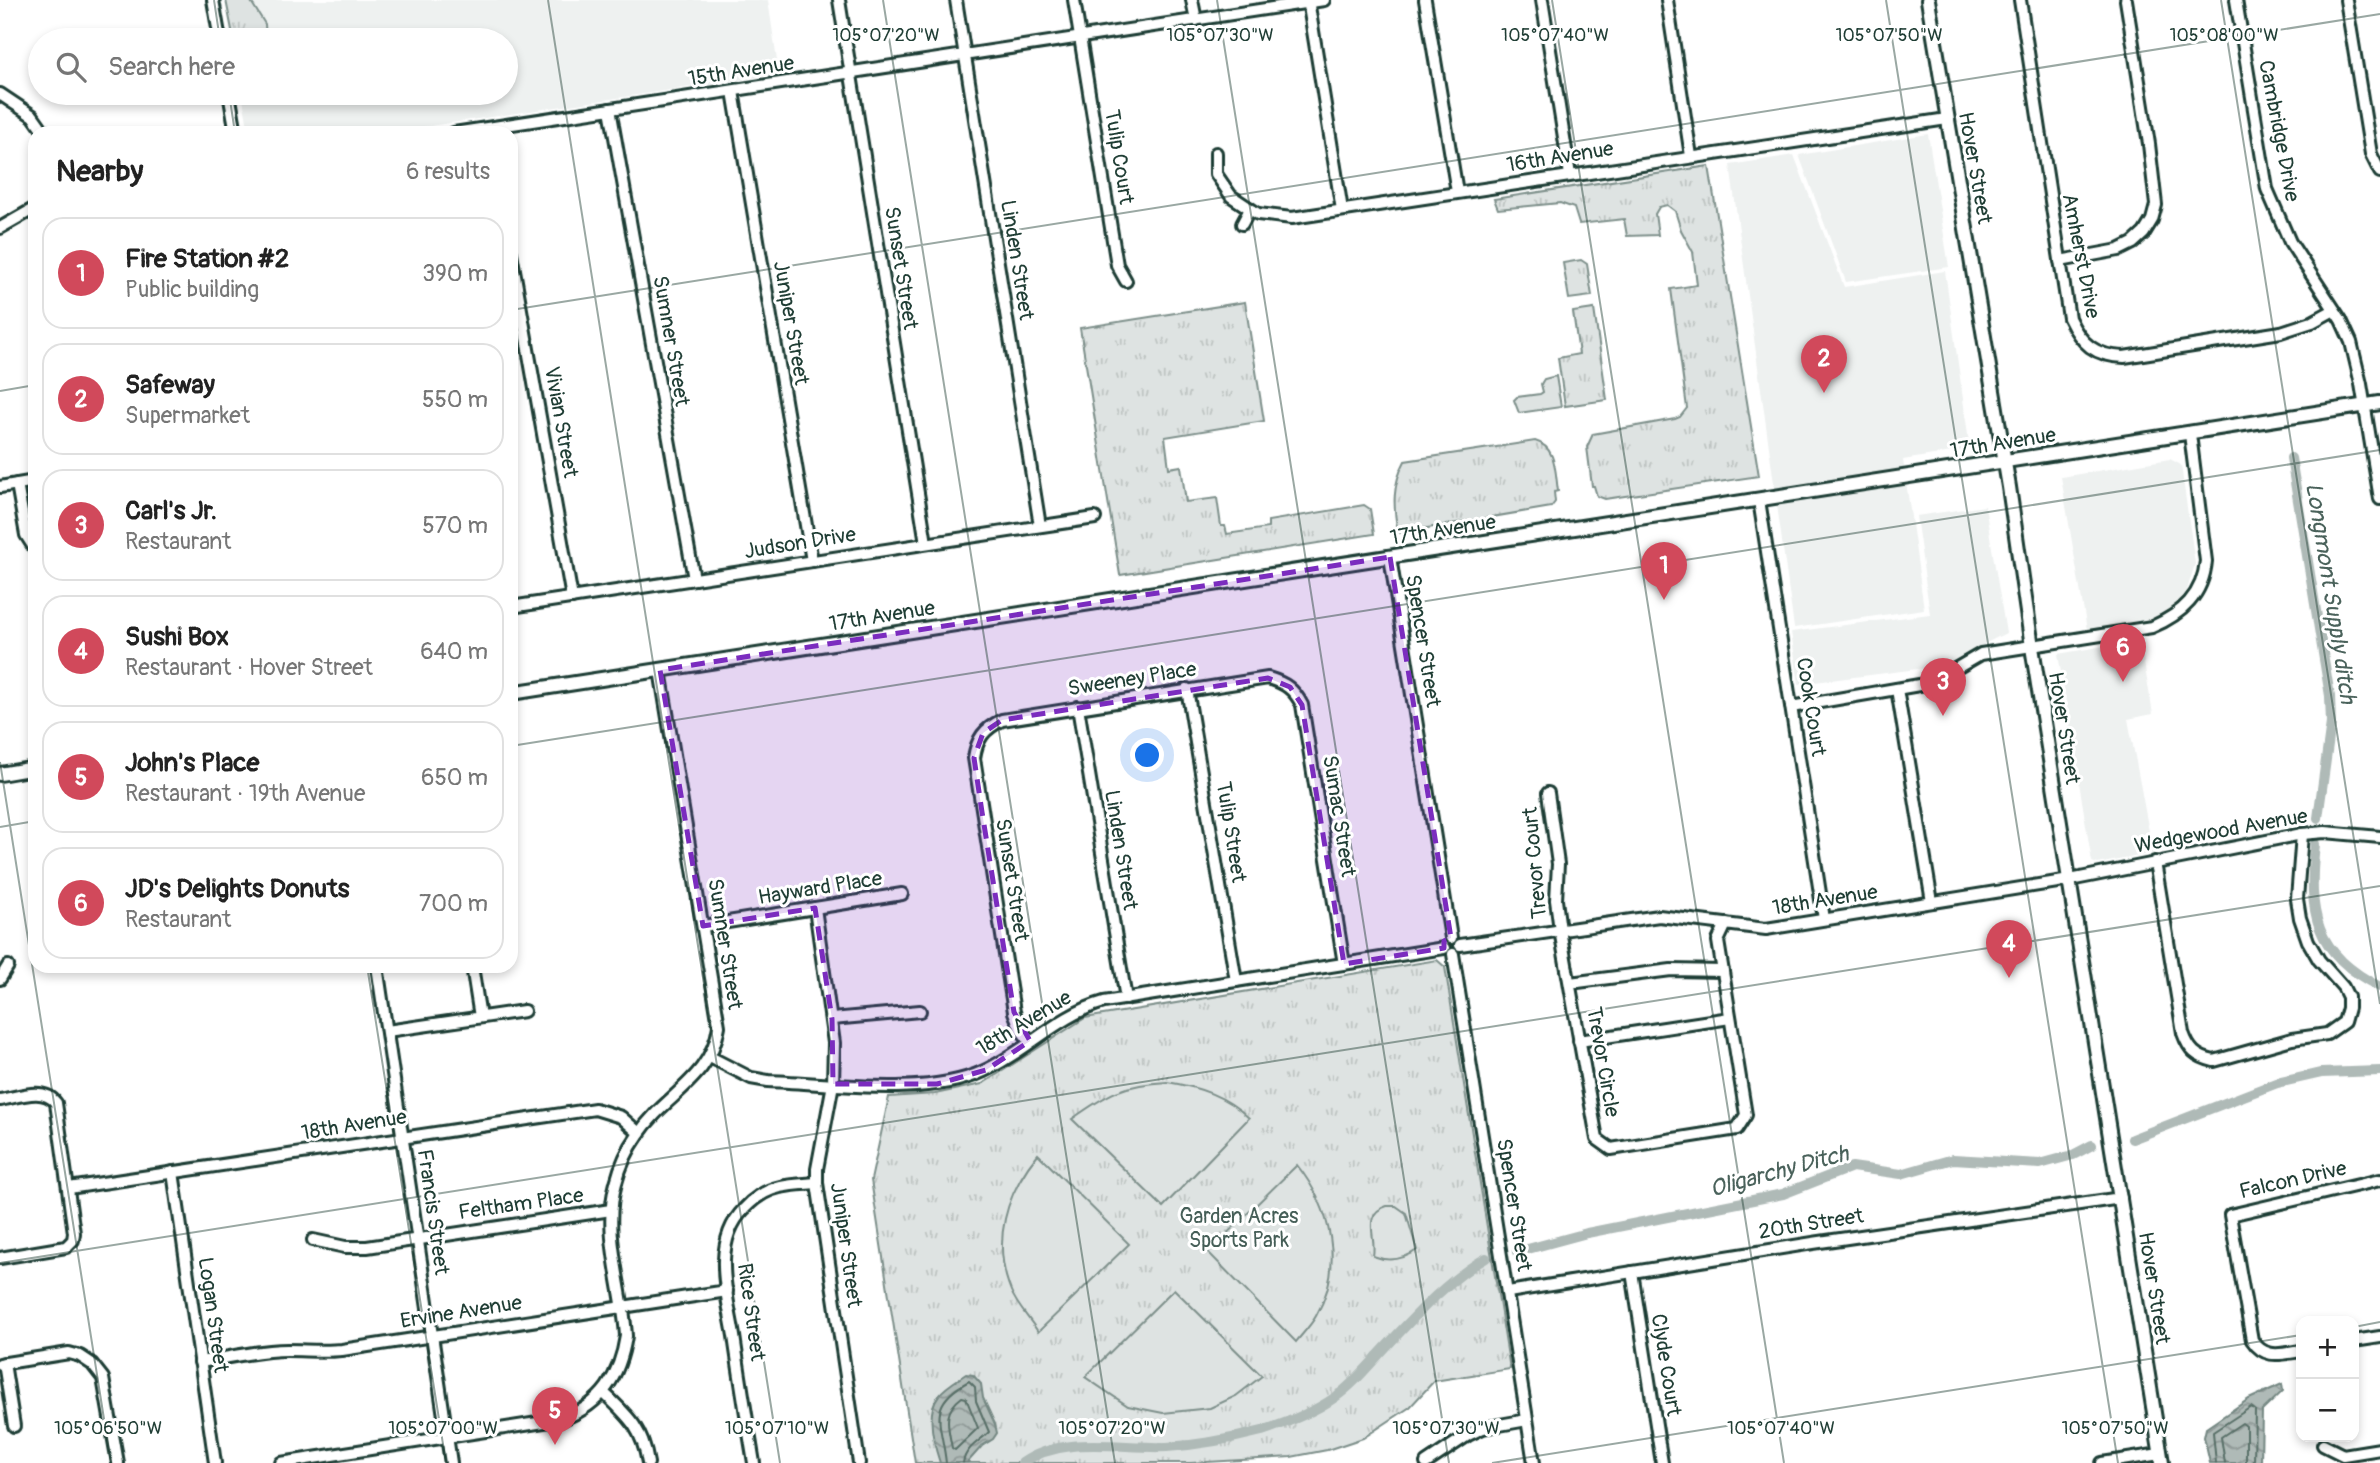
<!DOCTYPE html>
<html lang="en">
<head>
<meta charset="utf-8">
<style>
	body { margin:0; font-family:Pangolin,sans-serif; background:#f6f6f6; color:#222 }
	.controls { position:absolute; right:21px; bottom:21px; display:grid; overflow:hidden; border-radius:14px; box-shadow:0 4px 10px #0003 }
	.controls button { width:63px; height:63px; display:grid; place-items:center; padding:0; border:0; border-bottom:2px solid #e0e0e0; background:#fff; color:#222; font:35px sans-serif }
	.you { position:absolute; left:1148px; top:756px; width:24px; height:24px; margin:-18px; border:5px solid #fff; border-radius:50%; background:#1a73e8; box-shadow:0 0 0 10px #1a73e833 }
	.badge { display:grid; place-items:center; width:46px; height:46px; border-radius:50%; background:#d1495b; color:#fff; font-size:23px; font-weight:700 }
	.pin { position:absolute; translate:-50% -58px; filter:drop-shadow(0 2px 4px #0008) }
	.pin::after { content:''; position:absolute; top:37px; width:24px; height:21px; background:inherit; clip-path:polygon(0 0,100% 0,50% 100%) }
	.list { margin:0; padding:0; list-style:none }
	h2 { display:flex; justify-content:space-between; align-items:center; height:91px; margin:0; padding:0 28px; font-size:30px }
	h2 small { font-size:23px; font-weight:400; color:#767676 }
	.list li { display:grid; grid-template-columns:46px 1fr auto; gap:21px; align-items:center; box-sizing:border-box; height:112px; margin:0 14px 14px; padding:0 14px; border:2px solid #e0e0e0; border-radius:21px }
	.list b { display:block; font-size:26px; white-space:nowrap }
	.list p { margin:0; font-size:23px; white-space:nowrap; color:#767676 }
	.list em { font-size:23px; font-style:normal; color:#767676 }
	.icon { flex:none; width:38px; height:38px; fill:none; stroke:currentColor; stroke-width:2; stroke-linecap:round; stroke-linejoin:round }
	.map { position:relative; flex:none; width:2380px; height:1463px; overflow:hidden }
	.search { position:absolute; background:#fff; box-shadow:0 4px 10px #0003; left:28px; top:28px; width:490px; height:77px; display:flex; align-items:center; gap:18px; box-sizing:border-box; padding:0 24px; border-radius:38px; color:#767676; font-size:26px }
	.panel { position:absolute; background:#fff; box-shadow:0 4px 10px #0003; left:28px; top:126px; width:490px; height:847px; border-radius:21px }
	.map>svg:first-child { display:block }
	.built { fill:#eef1f0 }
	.grass { fill:url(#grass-tufts); stroke:#7e908b; stroke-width:2 }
	.pitch { fill:#dee3e2; stroke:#7e908b; stroke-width:2 }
	.water { fill:url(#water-waves); stroke:#758883; stroke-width:2 }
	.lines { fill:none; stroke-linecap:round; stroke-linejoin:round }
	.shore { stroke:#596f68; stroke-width:2 }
	.canal { stroke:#afbab7; stroke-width:10 }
	.minor-casing { stroke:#1f3d34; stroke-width:16 }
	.major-casing { stroke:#1f3d34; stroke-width:18 }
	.minor { stroke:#fff; stroke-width:10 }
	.major { stroke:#fff; stroke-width:12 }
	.marked { fill:#7b2cbf; fill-opacity:0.2; stroke:#7b2cbf; stroke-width:5; stroke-dasharray:14 9; stroke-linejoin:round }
	.ticks { fill:none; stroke:#1f3d34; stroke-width:2; stroke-opacity:0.45 }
	.labels { text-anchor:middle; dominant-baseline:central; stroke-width:6; stroke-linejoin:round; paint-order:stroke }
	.street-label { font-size:21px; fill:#1f3d34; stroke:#fff }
	.park-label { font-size:21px; fill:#455e57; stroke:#fff }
	.water-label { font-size:23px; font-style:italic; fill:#4a625b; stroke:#fff }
	.ticks-label { font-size:18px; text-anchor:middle; fill:#1f3d34; stroke:#fff; stroke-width:6; stroke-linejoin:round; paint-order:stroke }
</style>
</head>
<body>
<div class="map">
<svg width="2380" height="1463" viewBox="0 0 2380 1463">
	<defs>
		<pattern id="grass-tufts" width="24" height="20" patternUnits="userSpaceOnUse" patternTransform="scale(1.75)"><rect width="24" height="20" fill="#dee3e2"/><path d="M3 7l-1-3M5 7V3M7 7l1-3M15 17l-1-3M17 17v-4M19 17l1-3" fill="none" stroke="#bec4c2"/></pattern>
		<pattern id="water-waves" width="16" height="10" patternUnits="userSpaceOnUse" patternTransform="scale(1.75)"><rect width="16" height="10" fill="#afbab7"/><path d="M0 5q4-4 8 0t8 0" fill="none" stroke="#8e9896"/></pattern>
	</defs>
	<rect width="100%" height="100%" fill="#fff"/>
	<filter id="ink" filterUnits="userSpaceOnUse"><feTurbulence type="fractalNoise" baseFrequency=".0143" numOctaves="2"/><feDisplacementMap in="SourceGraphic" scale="14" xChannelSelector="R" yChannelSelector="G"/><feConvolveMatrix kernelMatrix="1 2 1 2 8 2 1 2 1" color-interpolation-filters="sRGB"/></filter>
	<g filter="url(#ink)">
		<g class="built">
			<path d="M225,0H768L779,74L383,133H249L242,93H506V40H232Z"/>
			<path d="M1928,134L1949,267L1846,282L1799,155Z"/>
			<path d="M1794,155L1844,287L1945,271L1970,449L1903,460L1924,609L1794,628L1730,165Z"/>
			<path d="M2170,459L2181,465L2195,564L2187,590L2177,604L2163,614L2148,619L2087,630L2061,477Z"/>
			<path d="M1985,506L2006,633L1941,666L1799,684L1791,632L1930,614L1916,516Z"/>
			<path d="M2140,640L2153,714L2128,719L2153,853L2098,864L2092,862L2058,654Z"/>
		</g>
		<g class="grass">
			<path d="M226,0H250L265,24L266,40H234Z"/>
			<path d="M1709,166L1759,476L1605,499L1597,496L1594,486H1592L1587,447L1593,434L1675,419L1680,417L1687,408L1671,289L1697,285L1693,252L1681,230L1675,211L1667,205L1659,207L1655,214L1658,235L1627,236L1624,219L1579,224L1574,208L1560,203L1498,209L1494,199Z"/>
			<path d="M1581,260L1587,264L1592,296L1569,299L1563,263Z"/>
			<path d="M1245,302L1264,421L1165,437L1169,468L1181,466L1186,502L1217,498L1221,526H1225L1227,534L1268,528V521L1364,505L1370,509L1374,534L1120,575L1080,328Z"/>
			<path d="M1594,309L1607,400L1565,406L1558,358L1579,354L1573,312Z"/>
			<path d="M1556,376L1561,407L1519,413L1514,400L1517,397L1540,394L1543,392L1541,384L1544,379Z"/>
			<path d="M1535,441C1557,447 1555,472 1558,491L1554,492L1555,502L1551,507L1398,533C1393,506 1392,485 1405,461Z"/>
			<path d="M1437,960L1445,967L1510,1369L1434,1381L1410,1407L1363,1438L1327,1450L1291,1457L1190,1463H915L871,1180L889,1097L935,1094L982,1084L1085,1018Z"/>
		</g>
		<g class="pitch">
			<path d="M1167,1082C1199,1087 1226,1096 1249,1118L1163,1207L1072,1119C1107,1094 1123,1084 1167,1082Z"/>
			<path d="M1038,1154L1129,1244L1038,1332C1030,1319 1017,1306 1011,1291C991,1242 1006,1193 1038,1154Z"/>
			<path d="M1297,1165C1331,1208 1345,1265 1316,1316C1311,1325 1303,1333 1296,1342L1208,1252Z"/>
			<path d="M1387,1206H1396L1406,1213L1417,1250C1403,1260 1388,1262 1373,1256C1377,1237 1361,1214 1387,1206Z"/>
			<path d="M1174,1289L1262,1376L1236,1396L1210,1408L1163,1413L1128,1406L1085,1377Z"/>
		</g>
		<g class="water">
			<path d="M966,1374L973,1375L981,1384L983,1398L995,1424L997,1433L993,1439L982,1446L967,1463H940C934,1445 925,1412 939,1395C945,1387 957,1380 966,1374Z"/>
			<path d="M2282,1384L2283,1391L2262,1411L2261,1463H2210L2204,1437L2206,1428L2249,1399Z"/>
		</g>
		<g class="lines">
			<g class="shore">
				<path d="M962,1397L966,1398L978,1428L955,1450L952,1448C948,1426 942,1412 962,1397Z"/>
				<path d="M946,1463C942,1423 925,1405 969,1381L975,1387L976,1401L989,1432C980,1441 965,1448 963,1463"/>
				<path d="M2216,1463L2213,1432L2251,1407L2255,1410L2254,1463"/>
				<path d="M2225,1463L2221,1437L2242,1423L2246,1426V1463"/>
			</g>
			<g class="canal">
				<path d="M2291,458L2330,696L2331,723L2318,818"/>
				<path d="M2315,844C2308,913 2314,954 2380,987"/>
				<path d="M2132,1139L2277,1083L2321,1073L2380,1071"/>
				<path d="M1517,1252L1587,1233L1783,1194L1852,1167L1901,1174L1953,1159L2040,1164L2073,1155L2092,1145"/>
				<path d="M1022,1463C1064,1434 1120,1449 1167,1447C1199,1445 1231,1439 1262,1431C1286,1423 1313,1413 1334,1398C1353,1385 1368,1366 1383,1350C1414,1317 1447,1280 1486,1258"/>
			</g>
			<defs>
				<g id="minor">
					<path d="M213,0L220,40"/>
					<path d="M839,0L926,543"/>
					<path d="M956,0L1040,526"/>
					<path d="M1074,0L1117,265L1126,281"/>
					<path d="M1192,0L1196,20"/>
					<path d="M1308,0L1342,210"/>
					<path d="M1425,0L1457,192"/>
					<path d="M1542,0L1570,175"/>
					<path d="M1667,0L1691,156"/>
					<path d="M2020,0L2069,318C2081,344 2095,356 2124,357L2281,332L2312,322L2334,310"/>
					<path d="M2236,0L2267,189L2290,242L2341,320L2351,342L2361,384L2380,499"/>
					<path d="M2346,0L2371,154L2380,172"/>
					<path d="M733,91L812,561"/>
					<path d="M229,93L236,133"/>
					<path d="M0,94L33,116L45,133"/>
					<path d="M610,109L694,579"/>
					<path d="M454,133L1324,0"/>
					<path d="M1216,153V174L1231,196L1258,214L1292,218L1947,119"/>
					<path d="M1242,224L1250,209"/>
					<path d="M0,228L35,208"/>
					<path d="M511,253L572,598"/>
					<path d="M2060,261L2119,250L2133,243L2144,233L2152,220L2156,205L2149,144L2126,0"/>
					<path d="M17,484L26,535L35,549"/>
					<path d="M0,487L35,481"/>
					<path d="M1759,500L1824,919"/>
					<path d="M1390,557L1451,938"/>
					<path d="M511,607L1095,518"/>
					<path d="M1187,689L1236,981"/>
					<path d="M1897,689L1932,902"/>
					<path d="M1078,707L1126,999"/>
					<path d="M1791,707L1931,683L1981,654L2152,627C2182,614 2203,595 2206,561L2190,434"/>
					<path d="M1548,793L1558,864L1556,900L1560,930L1597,1139L1611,1149L1737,1129L1746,1115L1718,941L1726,924"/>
					<path d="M2155,862L2183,1033C2189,1050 2196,1057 2214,1061L2292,1039L2327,1034L2344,1022L2348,1008V997L2343,987L2319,960L2308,941L2300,918L2297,899L2302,834"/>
					<path d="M815,908L834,1043L833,1084L817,1169V1183L859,1463"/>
					<path d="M703,926L902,894"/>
					<path d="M1460,945L1659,916L1766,929L2070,880L2302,834L2325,832L2380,837"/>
					<path d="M1453,954L1534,1463"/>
					<path d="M377,966L451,1463"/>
					<path d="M472,966L480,1017"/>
					<path d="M0,979L8,966"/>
					<path d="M1570,983L1671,970L1723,971"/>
					<path d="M832,1019L920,1011"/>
					<path d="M387,1031L524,1011"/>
					<path d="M1030,1041L1021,1030L1014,1012L974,758C977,738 984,729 1002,720L1268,678C1285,683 1294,689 1302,705L1344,964"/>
					<path d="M1579,1041L1730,1018"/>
					<path d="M710,1057L751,1078L768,1081C830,1083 928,1098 984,1071C1027,1051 1058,1015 1104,1002L1444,948"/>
					<path d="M0,1100C18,1097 44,1086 56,1103L74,1233L73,1240L66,1247L0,1258"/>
					<path d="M173,1172L215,1463"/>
					<path d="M69,1188L595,1109L621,1117L639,1133"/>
					<path d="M313,1240L345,1247H367L611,1210"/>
					<path d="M1632,1272L1662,1463"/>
					<path d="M1508,1292L1813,1243L2121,1198"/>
					<path d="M2354,1341L2380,1337"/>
					<path d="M2301,1351C2281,1354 2265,1360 2252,1340L2230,1215L2380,1180"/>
					<path d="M200,1362C228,1358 258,1350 287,1350C306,1350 323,1352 342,1350L727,1291"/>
					<path d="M4,1363L14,1426"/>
					<path d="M0,1364L69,1353L80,1356L92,1364L103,1378L118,1463"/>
					<path d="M604,1393C629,1417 642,1428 648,1463"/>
					<path d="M2323,1445L2343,1455L2380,1449"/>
					<path d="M281,1463L563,1419C602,1404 620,1376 626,1336C623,1286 602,1233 616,1183C620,1167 628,1149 638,1135C665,1094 711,1080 719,1026L660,670"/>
					<path d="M754,1463C747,1421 740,1378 734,1336C727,1294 711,1243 744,1209C754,1198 766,1190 780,1187C792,1184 805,1184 817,1183"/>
					<path d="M1426,1463L1468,1435L1483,1428L1527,1420"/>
					<path d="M2102,1463L2160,1454"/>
				</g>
				<g id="major">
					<path d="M1928,0L2009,487L2032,647L2162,1463"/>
					<path d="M511,693L2380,403"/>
					<path d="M0,774L35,768"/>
				</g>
			</defs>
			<use href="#minor" class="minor-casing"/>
			<use href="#major" class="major-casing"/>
			<use href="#minor" class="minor"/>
			<use href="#major" class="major"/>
		</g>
	</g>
	<path class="marked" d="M1390,557L1451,938L1444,941V948L1344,964L1302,705L1290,687L1268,678L1002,720L983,733L974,758L982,812L1014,1012L1030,1041L986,1070L937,1084H833L832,1019L815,908L703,926L660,670Z"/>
	<path class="ticks" d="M214,0L220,40M548,0L780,1463M883,0L1115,1463M1217,0L1449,1463M1552,0L1784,1463M1886,0L2118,1463M2221,0L2380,1004M229,93L235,133M511,310L2380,14M0,391L35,385M511,746L2380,450M0,762L111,1463M0,827L35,821M367,966L446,1463M0,1263L2380,886M2354,1327L2380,1322M1492,1463L2301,1335"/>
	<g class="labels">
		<g class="street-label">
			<text transform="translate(741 71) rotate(-9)">15th Avenue</text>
			<text transform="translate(2279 131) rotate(79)">Cambridge Drive</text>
			<text transform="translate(1119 157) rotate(81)">Tulip Court</text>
			<text transform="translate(1560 157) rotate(-9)">16th Avenue</text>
			<text transform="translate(1975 168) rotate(80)">Hover Street</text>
			<text transform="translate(2081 256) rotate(79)">Amherst Drive</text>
			<text transform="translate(1017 260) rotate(81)">Linden Street</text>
			<text transform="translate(901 268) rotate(81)">Sunset Street</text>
			<text transform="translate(791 323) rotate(80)">Juniper Street</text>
			<text transform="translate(671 341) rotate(80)">Sumner Street</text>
			<text transform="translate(561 422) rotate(80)">Vivian Street</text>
			<text transform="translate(2003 443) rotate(-9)">17th Avenue</text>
			<text transform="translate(1443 530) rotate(-9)">17th Avenue</text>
			<text transform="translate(800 543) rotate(-9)">Judson Drive</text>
			<text transform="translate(882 616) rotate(-9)">17th Avenue</text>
			<text transform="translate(1423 641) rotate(81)">Spencer Street</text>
			<text transform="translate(1132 679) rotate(-9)">Sweeney Place</text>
			<text transform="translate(1811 707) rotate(81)">Cook Court</text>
			<text transform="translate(2064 728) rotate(81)">Hover Street</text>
			<text transform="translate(1339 816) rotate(81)">Sumac Street</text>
			<text transform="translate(2221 831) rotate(-10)">Wedgewood Avenue</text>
			<text transform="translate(1231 832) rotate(81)">Tulip Street</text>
			<text transform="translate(1121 850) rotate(81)">Linden Street</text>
			<text transform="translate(1535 863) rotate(-95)">Trevor Court</text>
			<text transform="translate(1012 880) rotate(81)">Sunset Street</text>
			<text transform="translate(820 888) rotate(-9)">Hayward Place</text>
			<text transform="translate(1825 900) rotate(-9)">18th Avenue</text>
			<text transform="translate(725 944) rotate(81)">Sumner Street</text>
			<text transform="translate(1024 1023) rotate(-31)">18th Avenue</text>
			<text transform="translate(1603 1062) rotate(80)">Trevor Circle</text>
			<text transform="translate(354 1125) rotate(-9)">18th Avenue</text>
			<text transform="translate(2293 1180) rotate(-13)">Falcon Drive</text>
			<text transform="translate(521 1204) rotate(-8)">Feltham Place</text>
			<text transform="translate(1514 1205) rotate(81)">Spencer Street</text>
			<text transform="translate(433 1212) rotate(82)">Francis Street</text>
			<text transform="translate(1811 1224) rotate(-9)">20th Street</text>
			<text transform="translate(846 1245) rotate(82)">Juniper Street</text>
			<text transform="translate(2154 1288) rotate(81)">Hover Street</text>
			<text transform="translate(461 1312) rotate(-9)">Ervine Avenue</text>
			<text transform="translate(751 1312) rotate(82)">Rice Street</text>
			<text transform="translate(213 1315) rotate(82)">Logan Street</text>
			<text transform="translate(1666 1365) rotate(81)">Clyde Court</text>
		</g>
		<g class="park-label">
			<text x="1239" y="1216">Garden Acres<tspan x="1239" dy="24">Sports Park</tspan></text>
		</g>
		<g class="water-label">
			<text transform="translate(2331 593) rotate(81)">Longmont Supply ditch</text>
			<text transform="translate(1779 1171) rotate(-15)">Oligarchy Ditch</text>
		</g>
	</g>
	<g class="ticks-label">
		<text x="886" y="41">105°07'20"W</text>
		<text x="1220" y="41">105°07'30"W</text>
		<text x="1555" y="41">105°07'40"W</text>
		<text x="1889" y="41">105°07'50"W</text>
		<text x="2224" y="41">105°08'00"W</text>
		<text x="108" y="1434">105°06'50"W</text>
		<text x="443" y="1434">105°07'00"W</text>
		<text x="777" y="1434">105°07'10"W</text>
		<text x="1112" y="1434">105°07'20"W</text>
		<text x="1446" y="1434">105°07'30"W</text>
		<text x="1781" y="1434">105°07'40"W</text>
		<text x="2115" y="1434">105°07'50"W</text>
	</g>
</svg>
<div class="controls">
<button>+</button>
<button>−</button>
</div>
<div class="you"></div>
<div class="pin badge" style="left:1664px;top:600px">1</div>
<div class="pin badge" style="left:1824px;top:393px">2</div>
<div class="pin badge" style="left:1943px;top:716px">3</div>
<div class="pin badge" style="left:2009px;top:978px">4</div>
<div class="pin badge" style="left:555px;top:1445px">5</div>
<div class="pin badge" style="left:2123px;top:682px">6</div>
<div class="search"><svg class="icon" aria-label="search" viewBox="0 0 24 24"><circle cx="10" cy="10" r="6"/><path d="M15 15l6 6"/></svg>Search here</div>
<section class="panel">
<h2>Nearby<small>6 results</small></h2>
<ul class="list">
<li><span class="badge">1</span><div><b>Fire Station #2</b><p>Public building</p></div><em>390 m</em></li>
<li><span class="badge">2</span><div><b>Safeway</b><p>Supermarket</p></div><em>550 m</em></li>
<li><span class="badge">3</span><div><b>Carl's Jr.</b><p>Restaurant</p></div><em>570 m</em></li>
<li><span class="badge">4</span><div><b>Sushi Box</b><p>Restaurant · Hover Street</p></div><em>640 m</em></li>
<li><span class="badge">5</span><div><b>John's Place</b><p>Restaurant · 19th Avenue</p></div><em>650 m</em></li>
<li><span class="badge">6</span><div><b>JD's Delights Donuts</b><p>Restaurant</p></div><em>700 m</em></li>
</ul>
</section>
</div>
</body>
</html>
